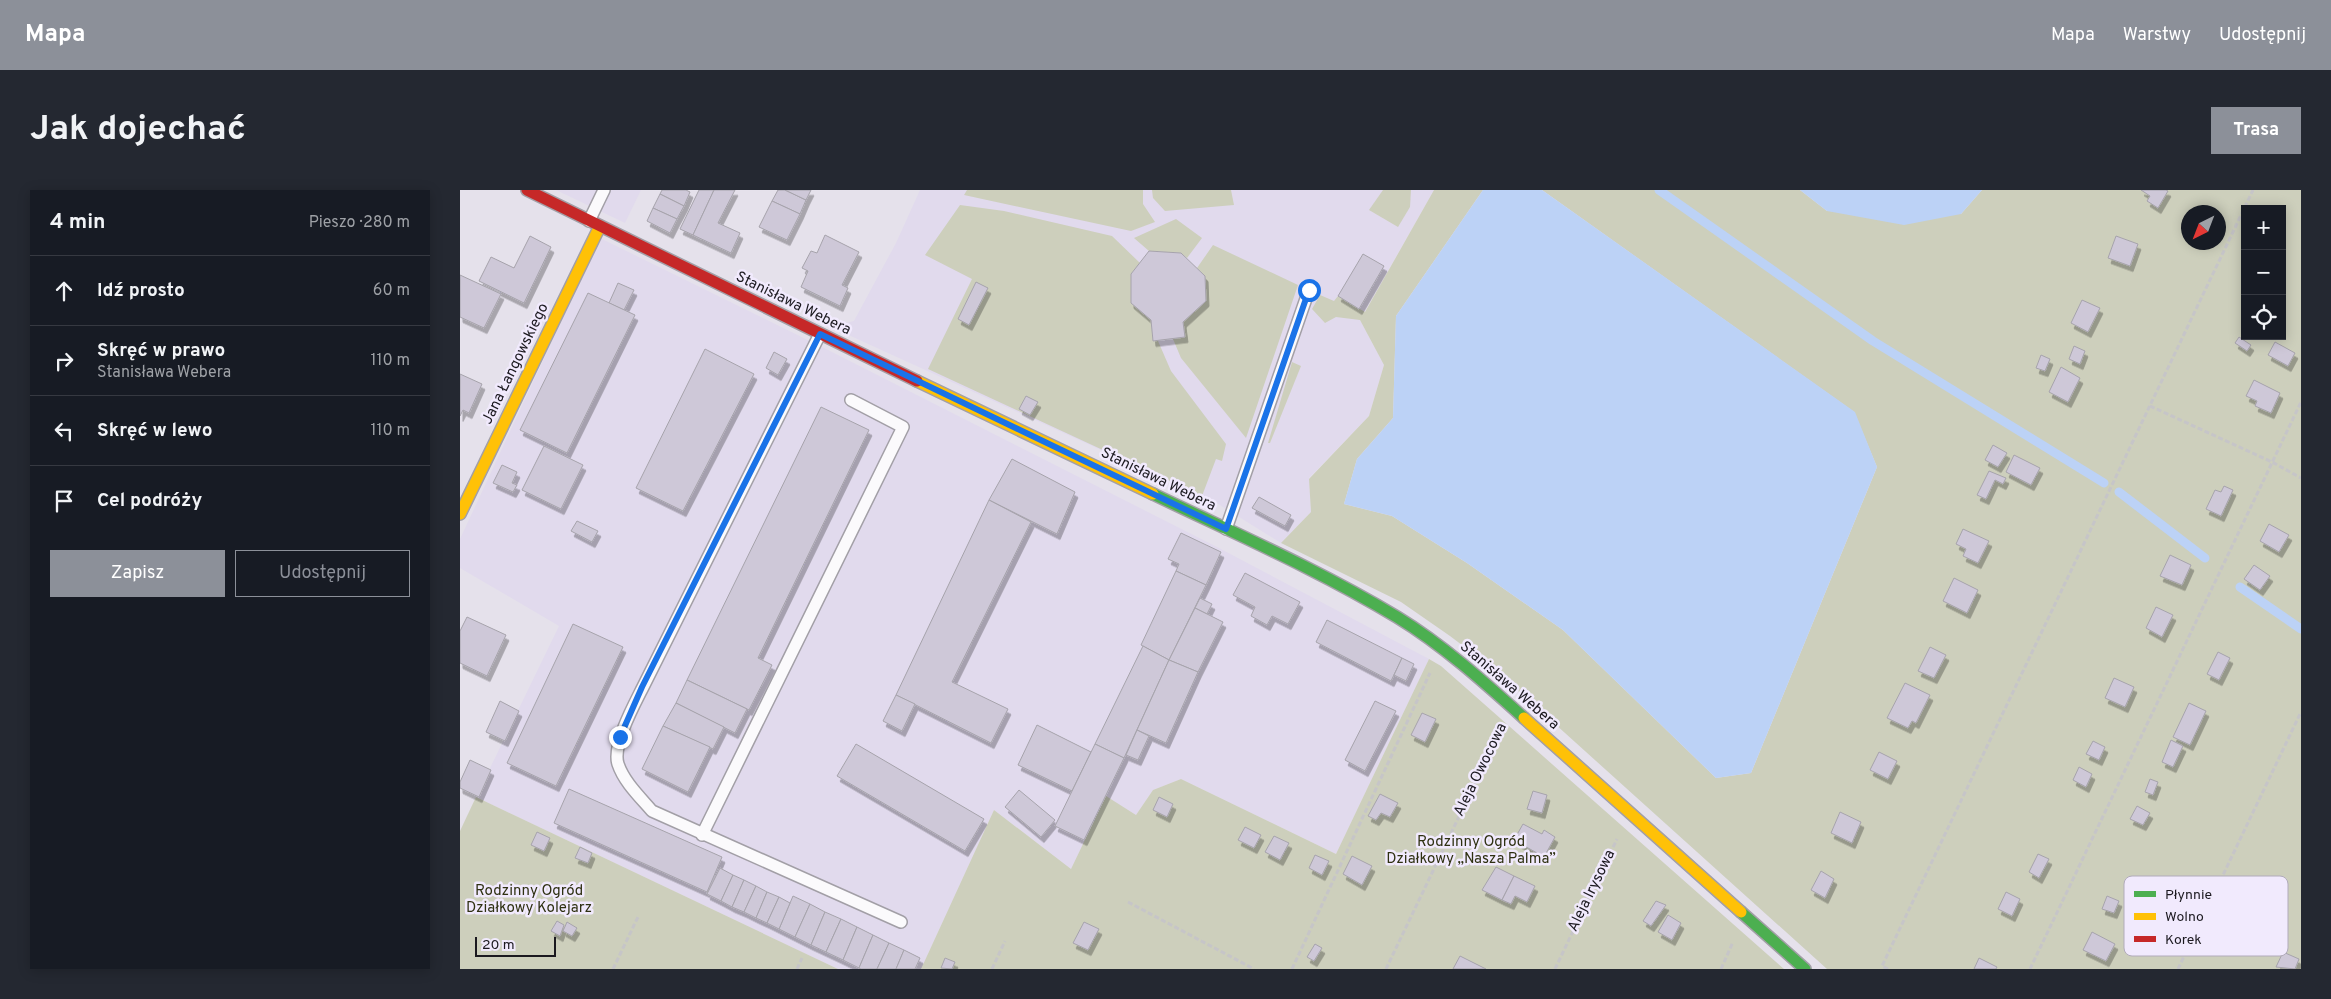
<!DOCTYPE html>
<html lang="pl">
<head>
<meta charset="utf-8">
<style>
	body { margin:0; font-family:Overpass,sans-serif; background:#242831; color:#f1f3f6 }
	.controls { position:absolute; right:15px; top:15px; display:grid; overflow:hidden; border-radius:0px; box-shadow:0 2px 12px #0003 }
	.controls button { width:45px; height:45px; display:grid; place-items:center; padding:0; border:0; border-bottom:1px solid #363941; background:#171b24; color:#f1f3f6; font:25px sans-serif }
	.compass { position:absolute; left:1721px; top:15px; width:45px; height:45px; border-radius:50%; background:#171b24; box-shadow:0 2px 12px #0003; rotate:222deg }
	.scale { position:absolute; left:15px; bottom:12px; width:81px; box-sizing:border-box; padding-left:5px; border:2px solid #1b191f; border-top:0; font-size:14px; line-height:18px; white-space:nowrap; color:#1b191f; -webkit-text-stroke:4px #f1eafd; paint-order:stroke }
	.stop { position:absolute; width:15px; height:15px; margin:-11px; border:4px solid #1a73e8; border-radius:50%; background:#fff }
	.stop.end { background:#1a73e8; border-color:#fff; box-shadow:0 1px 5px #0008 }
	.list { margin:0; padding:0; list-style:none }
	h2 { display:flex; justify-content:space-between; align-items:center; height:65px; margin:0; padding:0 20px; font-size:21px }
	h2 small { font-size:16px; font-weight:400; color:#9ea1a6 }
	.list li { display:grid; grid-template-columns:32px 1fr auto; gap:15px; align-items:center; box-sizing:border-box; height:70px; padding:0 20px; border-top:1px solid #363941 }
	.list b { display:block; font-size:19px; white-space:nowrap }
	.list p { margin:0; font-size:16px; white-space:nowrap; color:#9ea1a6 }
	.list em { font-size:16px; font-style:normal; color:#9ea1a6 }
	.actions { display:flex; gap:10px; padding:15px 20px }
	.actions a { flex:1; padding:11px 0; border:1px solid #8c9099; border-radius:0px; text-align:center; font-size:18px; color:#8c9099 }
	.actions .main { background:#8c9099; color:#fff }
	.icon { flex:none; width:28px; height:28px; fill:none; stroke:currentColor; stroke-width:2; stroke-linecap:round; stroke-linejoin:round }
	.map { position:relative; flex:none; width:1841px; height:779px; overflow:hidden; border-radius:0px }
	header { display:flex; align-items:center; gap:30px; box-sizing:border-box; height:70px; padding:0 25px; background:#8c9099; color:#fff }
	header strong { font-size:24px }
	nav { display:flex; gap:28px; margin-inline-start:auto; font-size:18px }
	.intro { display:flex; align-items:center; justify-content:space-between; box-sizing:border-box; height:120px; padding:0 30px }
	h1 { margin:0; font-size:35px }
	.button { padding:12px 22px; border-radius:0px; background:#8c9099; color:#fff; font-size:18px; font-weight:700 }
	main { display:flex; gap:30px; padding:0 30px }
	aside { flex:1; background:#171b24; border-radius:0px; box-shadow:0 2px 12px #0003 }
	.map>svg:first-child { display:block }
	.built { fill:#e1daed }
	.green { fill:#cdcfbc; fill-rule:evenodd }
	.water { fill:#bcd2f6 }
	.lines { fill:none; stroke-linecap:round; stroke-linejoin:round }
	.stream { stroke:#bcd2f6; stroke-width:9 }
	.building { fill:#cec8d8; stroke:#a6a3ab; filter:url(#shadow) }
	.lane-casing { stroke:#a29fa6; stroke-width:14 }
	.fast-casing { stroke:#a29fa6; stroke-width:14 }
	.slow-casing { stroke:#a29fa6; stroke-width:14 }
	.jam-casing { stroke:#a29fa6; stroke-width:14 }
	.path { stroke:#c6c5c8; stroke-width:3; stroke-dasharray:5 2.5; stroke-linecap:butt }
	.lane { stroke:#fbfafc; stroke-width:11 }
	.fast { stroke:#4caf50; stroke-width:11 }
	.slow { stroke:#ffc107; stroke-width:11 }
	.jam { stroke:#c62828; stroke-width:11 }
	.route { stroke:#1a73e8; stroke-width:6 }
	.labels { text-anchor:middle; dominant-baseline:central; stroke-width:5; stroke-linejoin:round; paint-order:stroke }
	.street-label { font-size:15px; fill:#1b191f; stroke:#f1eafd }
	.park-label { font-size:15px; fill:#2e3011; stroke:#f1eafd }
	.key { fill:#f1eafd; stroke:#b1abba; stroke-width:1 }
	.key-label { font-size:14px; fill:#1b191f }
</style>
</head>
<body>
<header>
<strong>Mapa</strong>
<nav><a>Mapa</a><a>Warstwy</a><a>Udostępnij</a></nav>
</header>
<div class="intro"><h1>Jak dojechać</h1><a class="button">Trasa</a></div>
<main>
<aside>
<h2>4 min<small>Pieszo · 280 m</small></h2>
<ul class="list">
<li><svg class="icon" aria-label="ahead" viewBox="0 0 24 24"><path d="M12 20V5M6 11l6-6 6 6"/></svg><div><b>Idź prosto</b></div><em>60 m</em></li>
<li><svg class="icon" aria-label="right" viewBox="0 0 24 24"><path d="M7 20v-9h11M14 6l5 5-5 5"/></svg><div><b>Skręć w prawo</b><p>Stanisława Webera</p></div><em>110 m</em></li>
<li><svg class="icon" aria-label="left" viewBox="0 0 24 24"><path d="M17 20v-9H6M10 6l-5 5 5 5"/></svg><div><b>Skręć w lewo</b></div><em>110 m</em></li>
<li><svg class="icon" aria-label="arrive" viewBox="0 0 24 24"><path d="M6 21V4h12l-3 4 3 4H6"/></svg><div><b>Cel podróży</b></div></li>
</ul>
<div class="actions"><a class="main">Zapisz</a><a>Udostępnij</a></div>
</aside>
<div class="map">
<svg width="1841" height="779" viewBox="0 0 1841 779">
	<defs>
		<filter id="shadow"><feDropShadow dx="3" dy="5.5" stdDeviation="0" flood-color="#0004"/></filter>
	</defs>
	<rect width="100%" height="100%" fill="#e5e1eb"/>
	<g class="built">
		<path d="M96,0H181L165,33Z"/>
		<path d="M460,0H974L900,130L924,175L909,226L849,288L851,322L821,353L755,312L371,137L394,131L436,53Z"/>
		<path d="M140,48L370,161L759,358L969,469L876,664L721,589L693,600L676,625L646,607L611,679L534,620L461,779H378L16,607L99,436L0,378V349Z"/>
	</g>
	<g class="green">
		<path d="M507,0H683V14L695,32L671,41L504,5Z"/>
		<path d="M692,0H771L774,15L705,21L693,8Z"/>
		<path d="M923,0H951L950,17L938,37L909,20Z"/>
		<path d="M974,0H1023L936,126L933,228L897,269L884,314L932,326L1007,373L1103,440L1256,588L1291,583L1417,277L1394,222L1082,0H1340L1367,21L1501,24L1522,0H1841V779H1367L1035,480L990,446L941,412L821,353L851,322L849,289L909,226L924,175L900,130L876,127L865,133L852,119L860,105L874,111L878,106L905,122ZM1785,19H1822V146H1785ZM1728,22H1758V52H1728Z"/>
		<path d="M500,15L544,21L652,46L680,73L671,84V113L691,130L693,151H698L711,181L766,254L762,271L756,269L742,306L468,179L512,89L465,65Z"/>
		<path d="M716,29L742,48L727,68L721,63L689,61L674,48Z"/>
		<path d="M753,55L838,95L786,248L721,168L713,149L724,147L723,132L746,111L745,86L737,78Z"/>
		<path d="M832,172L841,176L810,253H808Z"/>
		<path d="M969,469L981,476L1324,779H461L534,620L611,679L646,606L676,625L693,600L721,589L876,664Z"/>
		<path d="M16,607L378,779H0V641Z"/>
	</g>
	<g class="water">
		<path d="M1023,0H1082L1395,222L1417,277L1291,583L1256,588L1103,440L1007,373L932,326L884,314L897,269L933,228L936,126Z"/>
		<path d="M1340,0H1522L1501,24L1444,35L1367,21Z"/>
	</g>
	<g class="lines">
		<g class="stream">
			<path d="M1199,0L1413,151L1644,293"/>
			<path d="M1659,302L1745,368"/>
			<path d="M1780,397L1841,439"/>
		</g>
	</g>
	<g class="building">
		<path d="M202,0H226L230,2L224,16L200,4Z"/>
		<path d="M239,0H254L233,45L220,39Z"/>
		<path d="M254,0H275L258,33L280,43L271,63L233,45Z"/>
		<path d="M318,0H325L346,10L340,24L312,11Z"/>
		<path d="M325,0H351L346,10Z"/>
		<path d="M1681,0H1706L1708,1L1698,18L1687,11L1690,6Z"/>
		<path d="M200,4L224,16L217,29L193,18Z"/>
		<path d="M312,11L340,24L327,50L299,37Z"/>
		<path d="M193,18L217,29L210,43L187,31Z"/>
		<path d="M365,45L399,62L382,95L388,98L380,116L341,97L348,81L342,78L351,61L357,63Z"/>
		<path d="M70,46L91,57L64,113L19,91L31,67L54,78Z"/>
		<path d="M1656,46L1678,54L1670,76L1648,68Z"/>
		<path d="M689,61L721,63L745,86L746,111L723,132L725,147L693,151L691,130L671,113V84Z"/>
		<path d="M903,64L924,76L899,119L878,106Z"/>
		<path d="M0,85L41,104L24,138L0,127Z"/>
		<path d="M516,92L528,98L509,135L498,129Z"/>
		<path d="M158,93L174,100L164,120L149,113Z"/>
		<path d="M128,103L175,125L107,263L60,240Z"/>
		<path d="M1622,110L1640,118L1628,142L1611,133Z"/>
		<path d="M1779,147L1791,155L1787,161L1775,153Z"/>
		<path d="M1815,152L1835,163L1828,176L1808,165Z"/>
		<path d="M1614,156L1625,161L1620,174L1609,169Z"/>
		<path d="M245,159L294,184L223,321L176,298Z"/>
		<path d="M314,162L327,169L318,185L306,178Z"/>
		<path d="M1581,165L1590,169L1585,181L1576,178Z"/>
		<path d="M1601,177L1620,188L1608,212L1589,202Z"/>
		<path d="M0,184L22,194L9,223L3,220L0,226Z"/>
		<path d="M1794,190L1820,203L1811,223L1795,216L1797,211L1786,206Z"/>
		<path d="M566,206L578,212L570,225L559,219Z"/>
		<path d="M361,217L409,240L298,468L312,475L289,520L227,490Z"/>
		<path d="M1533,255L1547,263L1538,277L1525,270Z"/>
		<path d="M84,256L123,275L101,319L62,300Z"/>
		<path d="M1554,265L1580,278L1571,295L1546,282Z"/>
		<path d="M552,269L615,302L597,344L529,310Z"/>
		<path d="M42,275L57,282L52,293L57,295L53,302L33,293Z"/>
		<path d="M1529,281L1546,288L1543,294L1535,290L1526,309L1517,305Z"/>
		<path d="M1764,296L1773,300L1761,326L1746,319L1755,300L1761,302Z"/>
		<path d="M799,307L831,325L825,336L792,318Z"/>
		<path d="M529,310L571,332L492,492L548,519L531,553L436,505Z"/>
		<path d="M117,331L138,341L132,352L111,341Z"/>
		<path d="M1809,334L1829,345L1819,362L1800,351Z"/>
		<path d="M1503,339L1529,351L1518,373L1503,366L1506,359L1496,354Z"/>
		<path d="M721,343L761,362L746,395L716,381L719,374L708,369Z"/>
		<path d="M1710,365L1731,375L1722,395L1700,386Z"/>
		<path d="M1794,375L1810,386L1800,400L1784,389Z"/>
		<path d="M716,381L746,395L709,470L681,455Z"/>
		<path d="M785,383L840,412L828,434L812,426L807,435L791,426L795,417L773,405Z"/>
		<path d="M1494,388L1518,400L1507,423L1483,411Z"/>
		<path d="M740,408L752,414L747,424L735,418Z"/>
		<path d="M1696,417L1713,425L1702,447L1686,438Z"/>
		<path d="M735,418L763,432L738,482L709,470Z"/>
		<path d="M7,427L46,445L27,486L0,473V441Z"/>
		<path d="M867,430L942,468L931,491L856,452Z"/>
		<path d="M113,434L163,457L96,596L47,573Z"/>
		<path d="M683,456L709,470L664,568L635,554Z"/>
		<path d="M1470,457L1486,465L1474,488L1458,481Z"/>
		<path d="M1758,462L1770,468L1759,490L1747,484Z"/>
		<path d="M942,468L954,474L946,491L934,485Z"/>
		<path d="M709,470L738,482L706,553L677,540Z"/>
		<path d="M1654,488L1674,497L1665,517L1645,508Z"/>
		<path d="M227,490L287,519L275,543L216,513Z"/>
		<path d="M1445,493L1470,505L1456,533L1452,531L1448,538L1427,528Z"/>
		<path d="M436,505L455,514L442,541L423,531Z"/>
		<path d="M40,511L59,521L45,551L26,542Z"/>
		<path d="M915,511L936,521L905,581L885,570Z"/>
		<path d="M216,513L264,537L253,559L203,536Z"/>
		<path d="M1729,513L1746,521L1730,555L1713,547Z"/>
		<path d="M962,523L976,529L965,552L951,545Z"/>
		<path d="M577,535L631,562L612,601L558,575Z"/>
		<path d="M203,536L250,557L228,602L182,579Z"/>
		<path d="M677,540L689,546L678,570L666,565Z"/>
		<path d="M1711,550L1723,556L1713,577L1702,572Z"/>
		<path d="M1633,551L1645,557L1639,570L1626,564Z"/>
		<path d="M396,554L524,629L505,661L377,586Z"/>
		<path d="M635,554L664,568L624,650L595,636Z"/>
		<path d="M1419,562L1437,571L1428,589L1410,580Z"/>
		<path d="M10,570L31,580L19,607L0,598V592Z"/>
		<path d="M1619,577L1632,584L1626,597L1613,590Z"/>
		<path d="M1690,589L1698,592L1693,605L1685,602Z"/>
		<path d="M109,599L262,667L247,702L94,633Z"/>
		<path d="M559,600L595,630L581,647L545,617Z"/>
		<path d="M1073,601L1087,605L1082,623L1067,619Z"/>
		<path d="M920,604L938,613L930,627L921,623L916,630L908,626Z"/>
		<path d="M699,607L713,614L707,627L693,620Z"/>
		<path d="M1677,616L1690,623L1683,635L1670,629Z"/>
		<path d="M1380,622L1401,632L1392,653L1371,643Z"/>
		<path d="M1063,634L1082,644L1084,640L1095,647L1084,667L1054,650Z"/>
		<path d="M785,637L801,645L794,658L778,650Z"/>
		<path d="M77,642L90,648L84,661L71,655Z"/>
		<path d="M814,646L829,653L820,670L805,662Z"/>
		<path d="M120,657L132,663L128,673L115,668Z"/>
		<path d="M1578,664L1589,669L1579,688L1569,682Z"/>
		<path d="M855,665L869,671L862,685L849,678Z"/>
		<path d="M892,666L912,676L902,695L883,684Z"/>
		<path d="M1036,677L1054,686L1042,710L1022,700Z"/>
		<path d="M260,678L273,685L261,711L247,704Z"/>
		<path d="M1361,681L1374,689L1365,708L1351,700Z"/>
		<path d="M273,685L284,690L272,717L261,711Z"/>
		<path d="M1054,686L1075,696L1067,712L1055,706L1051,714L1042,710Z"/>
		<path d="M284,690L296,696L284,722L272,717Z"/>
		<path d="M296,696L307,702L296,728L284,722Z"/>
		<path d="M307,702L319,707L307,733L296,728Z"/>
		<path d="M1546,702L1560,709L1552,726L1538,719Z"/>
		<path d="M333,706L350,714L335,747L319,739Z"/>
		<path d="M1647,706L1659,711L1654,723L1642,719Z"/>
		<path d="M319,707L330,713L319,739L307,733Z"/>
		<path d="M1196,711L1206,715L1191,736L1183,731Z"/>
		<path d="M350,714L365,722L351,755L335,747Z"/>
		<path d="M365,722L381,729L366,762L351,755Z"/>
		<path d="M1208,725L1221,733L1212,750L1198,742Z"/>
		<path d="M381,729L397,737L383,770L366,762Z"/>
		<path d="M97,731L104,735L100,746L91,741Z"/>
		<path d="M107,732L117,738L112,746L103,741Z"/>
		<path d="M624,732L639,739L628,760L613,753Z"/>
		<path d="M397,737L413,745L399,778L383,770Z"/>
		<path d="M1632,742L1655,754L1646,771L1623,760Z"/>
		<path d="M413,745L429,753L417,779H401L399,778Z"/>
		<path d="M429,753L444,760L436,779H417Z"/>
		<path d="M855,754L862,758L854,771L847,767Z"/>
		<path d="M444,760L460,768L455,779H436Z"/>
		<path d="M1823,762L1839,769L1835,779L1816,777Z"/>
		<path d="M1000,766L1026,779H993Z"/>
		<path d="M485,768L495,772L492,779L481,778Z"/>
		<path d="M1519,768L1537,777L1536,779H1514Z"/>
	</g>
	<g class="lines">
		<defs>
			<g id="lane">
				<path d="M129,31L144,0"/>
				<path d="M360,144L183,497C174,515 152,555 158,574C164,592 180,607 192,621L441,732"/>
				<path d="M766,339L849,100"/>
				<path d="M242,645L443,237L391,210"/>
			</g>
			<g id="fast">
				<path d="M693,304C774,343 859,380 937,427C983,455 1024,492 1064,528"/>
				<path d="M1281,722L1345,779"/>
			</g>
			<g id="slow">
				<path d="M457,191L693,304"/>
				<path d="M0,324L140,36"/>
				<path d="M1064,528L1281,722"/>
			</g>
			<path id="jam" d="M67,0L457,191"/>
		</defs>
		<use href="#lane" class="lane-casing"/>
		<use href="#fast" class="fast-casing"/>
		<use href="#slow" class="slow-casing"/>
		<use href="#jam" class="jam-casing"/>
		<g class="path">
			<path d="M1690,216L1812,272L1841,288"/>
			<path d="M668,712L794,779"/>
			<path d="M153,779L178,727"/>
			<path d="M337,779L342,768"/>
			<path d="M532,779L545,751"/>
			<path d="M832,779L970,483"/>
			<path d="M926,779L1039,543"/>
			<path d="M1095,779L1157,649"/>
			<path d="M1261,779L1273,752"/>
			<path d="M1428,779L1422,776L1793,0"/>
			<path d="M1570,779L1841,212"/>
			<path d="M1718,779L1841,522"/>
		</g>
		<use href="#lane" class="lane"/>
		<use href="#fast" class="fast"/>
		<use href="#slow" class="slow"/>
		<use href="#jam" class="jam"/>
	</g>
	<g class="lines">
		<path class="route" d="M160,547L182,497L360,144L766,339L849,100"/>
	</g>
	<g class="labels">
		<g class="street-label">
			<text transform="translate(333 114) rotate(26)">Stanisława Webera</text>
			<text transform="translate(56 174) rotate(-64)">Jana Łangowskiego</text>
			<text transform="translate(698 290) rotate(26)">Stanisława Webera</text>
			<text transform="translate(1049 496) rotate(41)">Stanisława Webera</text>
			<text transform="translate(1021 580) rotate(-64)">Aleja Owocowa</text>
			<text transform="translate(1132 701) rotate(-64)">Aleja Irysowa</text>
		</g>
		<g class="park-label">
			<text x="1011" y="652">Rodzinny Ogród<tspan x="1011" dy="17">Działkowy „Nasza Palma”</tspan></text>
			<text x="69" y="701">Rodzinny Ogród<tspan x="69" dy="17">Działkowy Kolejarz</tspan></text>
		</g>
	</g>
	<rect x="1664" y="686" width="164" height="80" rx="8" class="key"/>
	<rect x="1674" y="701" width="22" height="6" fill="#4caf50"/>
	<rect x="1674" y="723" width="22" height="7" fill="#ffc107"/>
	<rect x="1674" y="746" width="22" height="6" fill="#c62828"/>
	<g class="key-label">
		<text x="1705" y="709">Płynnie</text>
		<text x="1705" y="731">Wolno</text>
		<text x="1705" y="754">Korek</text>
	</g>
</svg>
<div class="controls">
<button>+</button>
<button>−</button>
<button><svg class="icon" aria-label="locate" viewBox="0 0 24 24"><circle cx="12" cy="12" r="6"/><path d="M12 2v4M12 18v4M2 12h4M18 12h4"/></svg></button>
</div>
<svg class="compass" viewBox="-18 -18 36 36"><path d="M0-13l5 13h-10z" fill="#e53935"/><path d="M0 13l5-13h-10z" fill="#9ea1a6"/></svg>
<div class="scale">20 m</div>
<div class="stop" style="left:849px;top:100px"></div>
<div class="stop end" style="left:160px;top:547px"></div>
</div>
</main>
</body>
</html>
